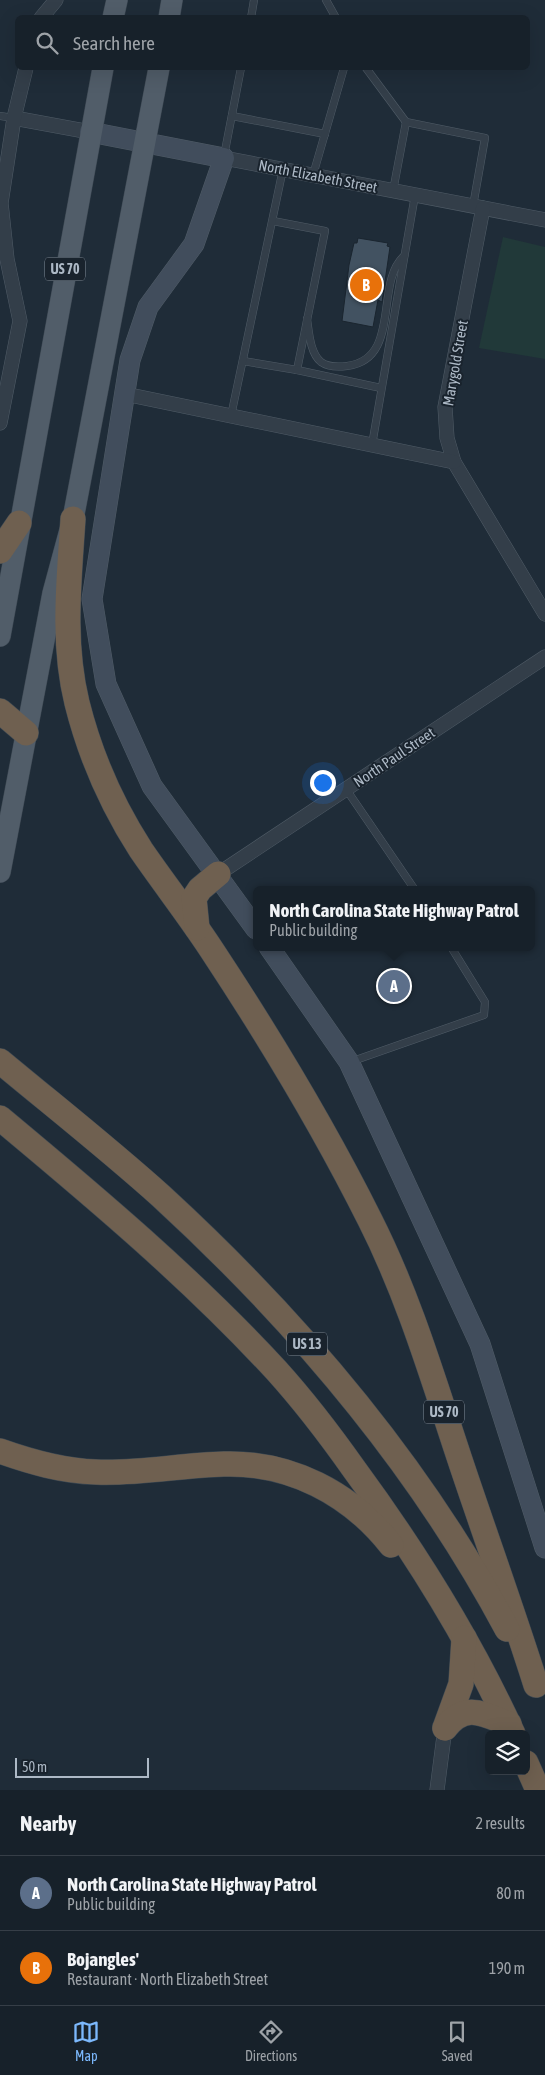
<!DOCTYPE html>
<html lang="en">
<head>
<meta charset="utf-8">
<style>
	body { margin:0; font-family:"Asap Condensed",sans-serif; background:#202932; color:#f1f3f6 }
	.controls { position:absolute; right:15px; bottom:15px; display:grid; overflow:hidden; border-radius:8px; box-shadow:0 5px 20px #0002 }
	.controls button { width:45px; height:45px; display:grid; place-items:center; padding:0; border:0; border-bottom:1px solid #363e47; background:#17212a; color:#f1f3f6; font:25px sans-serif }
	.scale { position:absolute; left:15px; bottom:12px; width:134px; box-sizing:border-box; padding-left:5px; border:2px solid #adb9c6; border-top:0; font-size:14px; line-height:18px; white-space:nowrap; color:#adb9c6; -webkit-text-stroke:4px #19232d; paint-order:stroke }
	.you { position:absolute; left:322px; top:782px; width:18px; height:18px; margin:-12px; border:4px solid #fff; border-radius:50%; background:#1a73e8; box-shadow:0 0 0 8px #1a73e833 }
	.badge { display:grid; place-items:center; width:32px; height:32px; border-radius:50%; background:#7cb8fc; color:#fff; font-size:16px; font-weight:700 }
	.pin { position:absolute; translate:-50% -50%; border:2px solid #fff; box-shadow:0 1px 5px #0006 }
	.popup { position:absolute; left:253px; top:886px; width:282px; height:65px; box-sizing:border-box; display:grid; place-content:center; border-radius:8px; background:#17212a; filter:drop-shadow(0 1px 4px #0005); font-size:16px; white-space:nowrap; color:#9ea3a8 }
	.popup b { font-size:19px; color:#f1f3f6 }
	.popup::after { content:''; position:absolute; left:50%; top:100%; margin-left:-10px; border:10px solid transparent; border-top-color:#17212a }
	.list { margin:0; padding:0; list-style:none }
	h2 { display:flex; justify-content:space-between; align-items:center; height:65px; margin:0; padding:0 20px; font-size:21px }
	h2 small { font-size:16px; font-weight:400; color:#9ea3a8 }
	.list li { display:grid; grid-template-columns:32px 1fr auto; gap:15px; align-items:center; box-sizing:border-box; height:75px; padding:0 20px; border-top:1px solid #363e47 }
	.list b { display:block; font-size:19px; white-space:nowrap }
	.list p { margin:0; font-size:16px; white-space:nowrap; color:#9ea3a8 }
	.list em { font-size:16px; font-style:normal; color:#9ea3a8 }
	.icon { flex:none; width:28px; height:28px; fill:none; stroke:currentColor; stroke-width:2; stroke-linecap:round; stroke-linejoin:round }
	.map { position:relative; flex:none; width:545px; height:1790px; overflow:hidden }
	.search { position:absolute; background:#17212a; box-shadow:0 5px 20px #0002; left:15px; right:15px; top:15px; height:55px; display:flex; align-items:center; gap:12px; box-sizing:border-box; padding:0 18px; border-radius:8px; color:#9ea3a8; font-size:19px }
	.sheet { height:215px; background:#17212a }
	nav { display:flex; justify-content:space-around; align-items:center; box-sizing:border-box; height:70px; border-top:1px solid #363e47; background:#17212a; font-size:14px; color:#9ea3a8 }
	nav a { display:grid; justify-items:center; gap:2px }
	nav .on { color:#7cb8fc }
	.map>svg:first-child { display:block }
	.green { fill:#213939 }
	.building { fill:#425261; stroke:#1a252f }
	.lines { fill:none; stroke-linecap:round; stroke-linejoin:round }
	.lane-casing { stroke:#505c67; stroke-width:8 }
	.street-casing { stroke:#505c67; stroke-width:15 }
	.secondary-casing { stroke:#505c67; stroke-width:21 }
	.primary-casing { stroke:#3c4752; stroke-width:22 }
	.highway-casing { stroke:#3d4953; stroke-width:26 }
	.lane { stroke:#333e49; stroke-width:7 }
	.street { stroke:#333e49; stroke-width:14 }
	.secondary { stroke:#414d5c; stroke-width:20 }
	.primary { stroke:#515d69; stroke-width:21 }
	.highway { stroke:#6f6050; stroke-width:25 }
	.labels { text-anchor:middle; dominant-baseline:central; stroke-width:4; stroke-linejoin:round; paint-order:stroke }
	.shield { fill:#19232d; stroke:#818c98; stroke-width:1 }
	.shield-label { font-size:14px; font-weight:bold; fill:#adb9c6 }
	.street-label { font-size:15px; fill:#adb9c6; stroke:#19232d }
</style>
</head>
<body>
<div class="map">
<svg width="545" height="1790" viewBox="0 0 545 1790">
	<rect width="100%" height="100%" fill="#1f2c38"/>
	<path class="green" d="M503,237L545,247V359L479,348Z"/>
	<path class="building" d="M358,238L388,243L387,246L390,247L382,302L378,300L373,327L342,321L349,265L354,243H357Z"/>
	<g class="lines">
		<defs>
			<g id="lane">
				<path d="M326,0L336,18"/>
				<path d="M251,18L254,0"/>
				<path d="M366,68L406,122L485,138L473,206"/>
				<path d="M0,116L14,118"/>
				<path d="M232,116L325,134"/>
				<path d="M224,156L241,68"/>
				<path d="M313,175L344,68"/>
				<path d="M393,191L406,122"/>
				<path d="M273,221L325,231L297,370"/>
				<path d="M307,319C309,332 310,353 321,362C328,367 339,367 347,366C402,359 374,283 404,256"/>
				<path d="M243,361L297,370L381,388"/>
				<path d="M231,416L283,169"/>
				<path d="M372,445L415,195"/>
				<path d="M346,789L415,890"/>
				<path d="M350,1062L484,1015L485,1002L451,947"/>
			</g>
			<g id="street">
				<path d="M41,18L56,0"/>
				<path d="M14,118L90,132"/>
				<path d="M224,158L545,220"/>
				<path d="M483,208L445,407L447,438L454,462L545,614"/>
				<path d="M125,394L454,462"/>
				<path d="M0,423L20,321L7,259L1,203L14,118L26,68"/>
				<path d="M218,874L545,657"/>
				<path d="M437,1790L445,1728"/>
			</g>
			<g id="secondary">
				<path d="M90,132L224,158L194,244L148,307L130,360L92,599L106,684L152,786L256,929"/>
				<path d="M269,947L349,1062L480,1344L545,1548"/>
			</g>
			<g id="primary">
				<path d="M113,18L117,0"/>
				<path d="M169,18L172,0"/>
				<path d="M0,636L103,68"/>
				<path d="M0,872L53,593L73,519L159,68"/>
			</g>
			<g id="highway">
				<path d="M73,519C69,581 62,642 77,703C90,755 112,805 141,850C165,885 192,919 215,955C271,1040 324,1128 370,1220C409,1297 433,1379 460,1460C485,1535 512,1609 536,1685"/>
				<path d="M0,551L19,523"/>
				<path d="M0,711L26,733"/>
				<path d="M197,928L194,898L200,889L218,874"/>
				<path d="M0,1061C54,1106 110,1150 162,1197C298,1322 420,1466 507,1629"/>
				<path d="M0,1118C96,1198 191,1278 276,1370C304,1401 330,1435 354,1469C415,1552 470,1640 513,1734"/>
				<path d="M0,1451C31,1462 62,1471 96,1472C139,1474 181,1465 224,1464C290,1462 350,1493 391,1545"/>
				<path d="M445,1728L461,1684L464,1638"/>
				<path d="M445,1728C466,1702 483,1714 509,1724"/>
				<path d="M526,1763L538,1790"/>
			</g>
		</defs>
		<use href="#lane" class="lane-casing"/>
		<use href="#street" class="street-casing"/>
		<use href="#secondary" class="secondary-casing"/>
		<use href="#primary" class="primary-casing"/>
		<use href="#highway" class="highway-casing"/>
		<use href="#lane" class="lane"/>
		<use href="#street" class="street"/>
		<use href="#secondary" class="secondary"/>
		<use href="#primary" class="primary"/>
		<use href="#highway" class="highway"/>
	</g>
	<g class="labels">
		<g class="shield">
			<rect x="45" y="257.5" width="40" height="23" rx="4"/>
			<rect x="287" y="1332.5" width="40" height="23" rx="4"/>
			<rect x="424" y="1400.5" width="40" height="23" rx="4"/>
		</g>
		<g class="shield-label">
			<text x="65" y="269">US 70</text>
			<text x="307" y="1344">US 13</text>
			<text x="444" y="1412">US 70</text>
		</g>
		<g class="street-label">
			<text transform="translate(318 176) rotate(11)">North Elizabeth Street</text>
			<text transform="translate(455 363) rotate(-80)">Marygold Street</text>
			<text transform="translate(394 757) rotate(-34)">North Paul Street</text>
		</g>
	</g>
</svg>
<div class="controls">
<button><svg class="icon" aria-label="layers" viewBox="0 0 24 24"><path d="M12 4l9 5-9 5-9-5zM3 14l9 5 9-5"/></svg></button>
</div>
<div class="scale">50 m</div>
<div class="you"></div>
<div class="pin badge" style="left:394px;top:986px;background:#5c6f8a">A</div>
<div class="popup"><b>North Carolina State Highway Patrol</b>Public building</div>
<div class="pin badge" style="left:366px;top:285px;background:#e8710a">B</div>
<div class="search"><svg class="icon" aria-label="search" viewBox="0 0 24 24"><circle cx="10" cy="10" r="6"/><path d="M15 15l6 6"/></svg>Search here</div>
</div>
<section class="sheet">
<h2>Nearby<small>2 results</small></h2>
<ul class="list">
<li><span class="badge" style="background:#5c6f8a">A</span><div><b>North Carolina State Highway Patrol</b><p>Public building</p></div><em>80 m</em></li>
<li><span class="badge" style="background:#e8710a">B</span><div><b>Bojangles'</b><p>Restaurant · North Elizabeth Street</p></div><em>190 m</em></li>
</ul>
</section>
<nav>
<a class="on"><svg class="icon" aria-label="map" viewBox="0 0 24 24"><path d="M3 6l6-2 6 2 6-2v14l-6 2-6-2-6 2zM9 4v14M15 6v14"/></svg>Map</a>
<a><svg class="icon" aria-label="directions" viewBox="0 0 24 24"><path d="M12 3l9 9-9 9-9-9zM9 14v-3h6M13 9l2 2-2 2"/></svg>Directions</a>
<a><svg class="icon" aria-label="saved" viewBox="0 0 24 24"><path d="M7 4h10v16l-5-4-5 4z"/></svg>Saved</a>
</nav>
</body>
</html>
